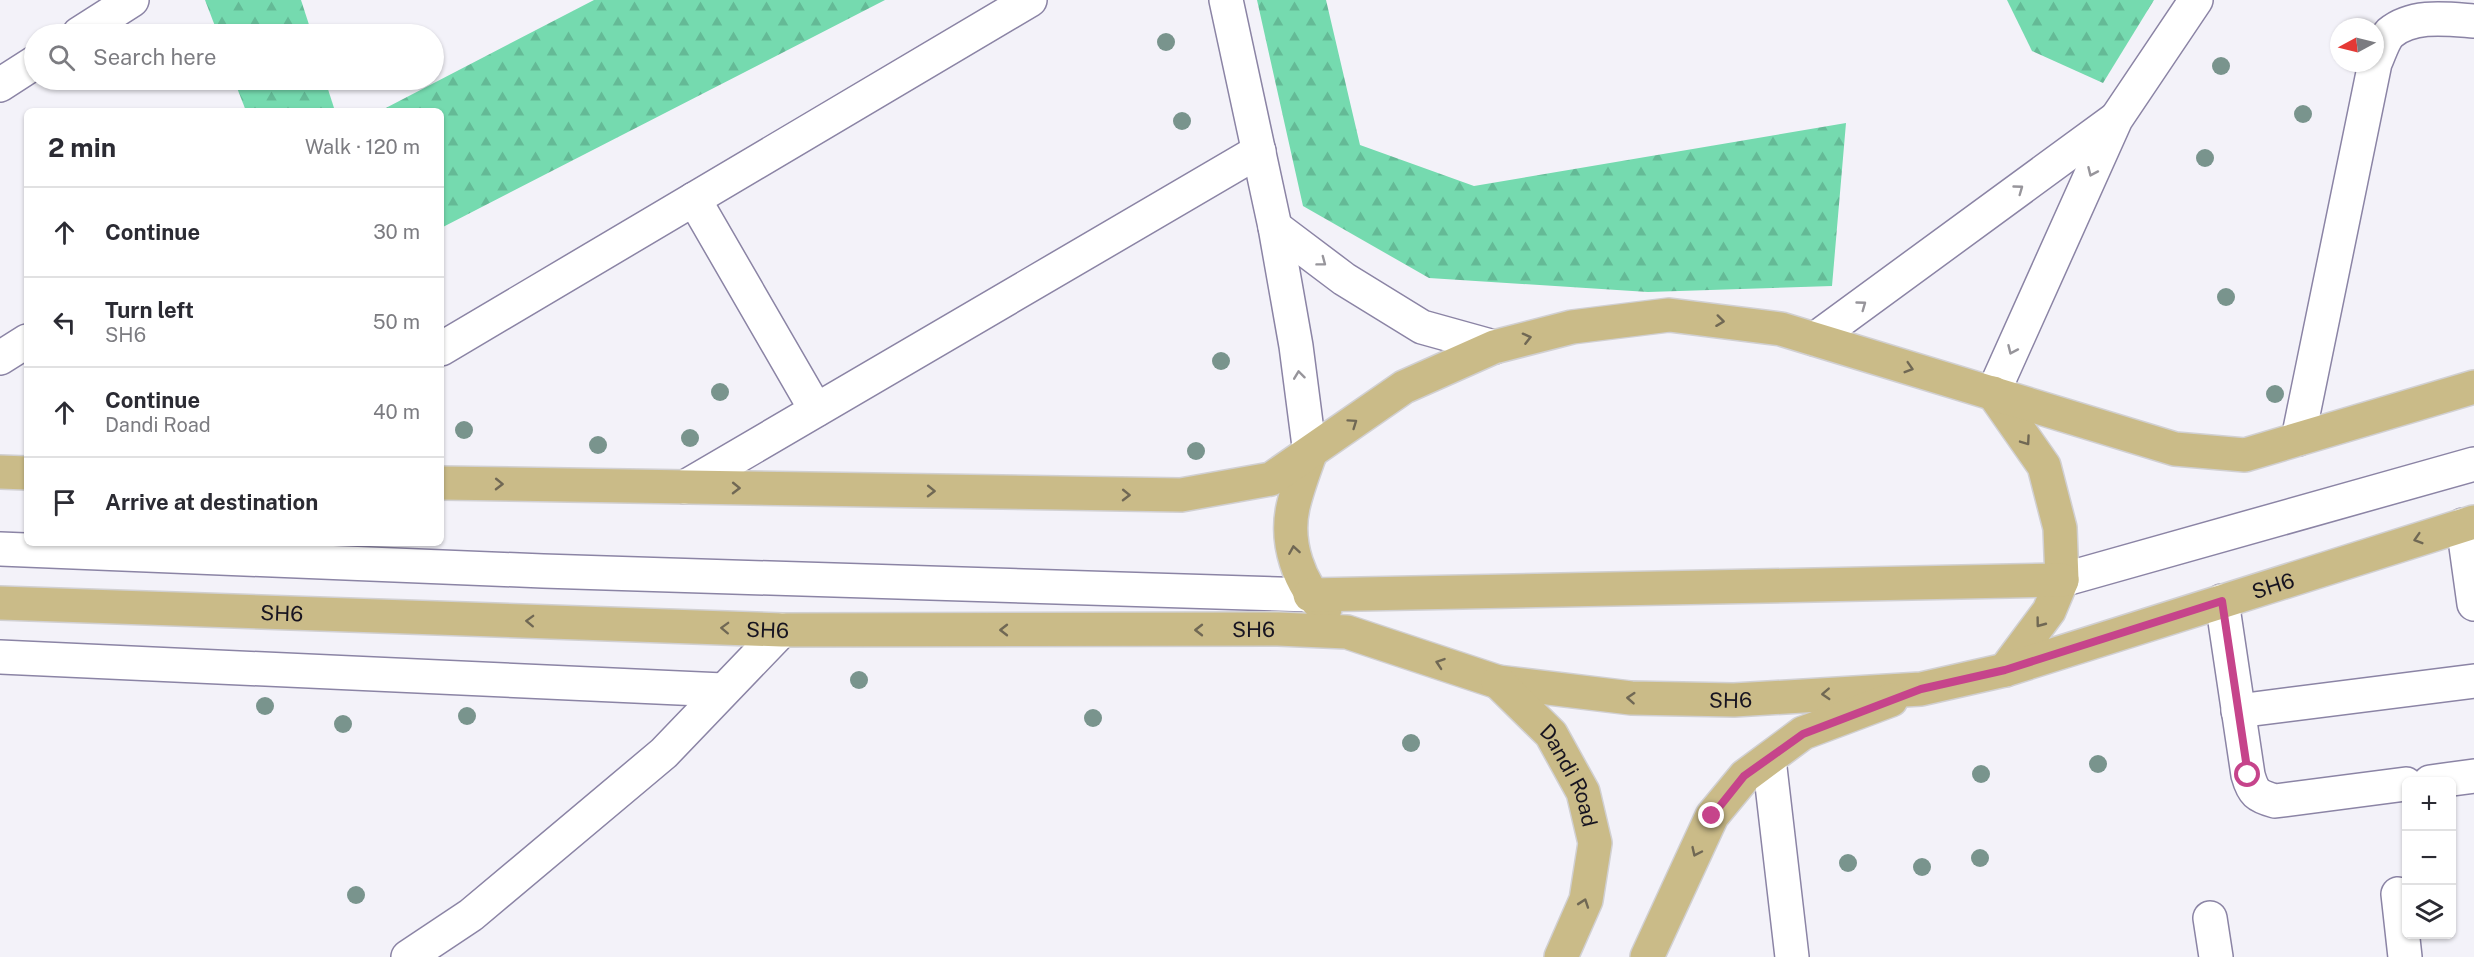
<!DOCTYPE html>
<html lang="en">
<head>
<meta charset="utf-8">
<style>
	body { margin:0; font-family:"Public Sans",sans-serif; background:#f7f7f7; color:#2b2b33 }
	.controls { position:absolute; right:18px; bottom:18px; display:grid; overflow:hidden; border-radius:9px; box-shadow:0 2px 4px #0004 }
	.controls button { width:54px; height:54px; display:grid; place-items:center; padding:0; border:0; border-bottom:2px solid #e1e1e2; background:#fff; color:#2b2b33; font:30px sans-serif }
	.compass { position:absolute; left:2330px; top:18px; width:54px; height:54px; border-radius:50%; background:#fff; box-shadow:0 2px 4px #0004; rotate:263deg }
	.stop { position:absolute; width:18px; height:18px; margin:-14px; border:4px solid #c6448b; border-radius:50%; background:#fff }
	.stop.end { background:#c6448b; border-color:#fff; box-shadow:0 2px 6px #0008 }
	.list { margin:0; padding:0; list-style:none }
	h2 { display:flex; justify-content:space-between; align-items:center; height:78px; margin:0; padding:0 24px; font-size:26px }
	h2 small { font-size:20px; font-weight:400; color:#7c7c81 }
	.list li { display:grid; grid-template-columns:39px 1fr auto; gap:18px; align-items:center; box-sizing:border-box; height:90px; padding:0 24px; border-top:2px solid #e1e1e2 }
	.list b { display:block; font-size:22px; white-space:nowrap }
	.list p { margin:0; font-size:20px; white-space:nowrap; color:#7c7c81 }
	.list em { font-size:20px; font-style:normal; color:#7c7c81 }
	.icon { flex:none; width:33px; height:33px; fill:none; stroke:currentColor; stroke-width:2; stroke-linecap:round; stroke-linejoin:round }
	.map { position:relative; flex:none; width:2474px; height:957px; overflow:hidden }
	.search { position:absolute; background:#fff; box-shadow:0 2px 4px #0004; left:24px; top:24px; width:420px; height:66px; display:flex; align-items:center; gap:15px; box-sizing:border-box; padding:0 21px; border-radius:33px; color:#7c7c81; font-size:22px }
	.panel { position:absolute; background:#fff; box-shadow:0 2px 4px #0004; left:24px; top:108px; width:420px; height:438px; border-radius:9px }
	.map>svg:first-child { display:block }
	.forest { fill:url(#forest-firs) }
	.lines { fill:none; stroke-linecap:round; stroke-linejoin:round }
	.minor-casing { stroke:#8b84a5; stroke-width:36 }
	.major-casing { stroke:#d1d0d2; stroke-width:36 }
	.minor { stroke:#fff; stroke-width:33 }
	.major { stroke:#cabb88; stroke-width:33 }
	.tree { fill:#79948d }
	.oneway { stroke:#97959b }
	.oneway2 { stroke:#706854 }
	.route { stroke:#c6448b; stroke-width:8 }
	.labels { text-anchor:middle; dominant-baseline:central; stroke-width:6; stroke-linejoin:round; paint-order:stroke }
	.street-label { font-size:21px; fill:#171420; stroke:#f3f2f9 }
</style>
</head>
<body>
<div class="map">
<svg width="2474" height="957" viewBox="0 0 2474 957">
	<defs>
		<pattern id="forest-firs" width="22" height="20" patternUnits="userSpaceOnUse" patternTransform="scale(1.5)"><rect width="22" height="20" fill="#75daaf"/><path d="M5 1l3.5 6h-7zM16 11l3.5 6h-7z" fill="#64ba96"/></pattern>
	</defs>
	<rect width="100%" height="100%" fill="#f3f2f9"/>
	<g class="forest">
		<path d="M205,0H301L312,34H218Z"/>
		<path d="M594,0H885L441,228V111H380Z"/>
		<path d="M1257,0H1326L1360,145L1474,186L1846,123L1832,286L1648,292L1429,278L1303,206Z"/>
		<path d="M2007,0H2154L2103,83L2032,51Z"/>
		<path d="M234,80H325L335,111H246Z"/>
	</g>
	<g class="lines">
		<defs>
			<g id="minor">
				<path d="M1226,0L1275,227L1296,346L1310,454"/>
				<path d="M79,34L132,0"/>
				<path d="M0,85L34,63"/>
				<path d="M694,199L816,410"/>
				<path d="M1275,227L1344,279L1422,327L1494,347"/>
				<path d="M1815,339L2114,120"/>
				<path d="M441,349L1030,0"/>
				<path d="M0,358L27,341"/>
				<path d="M1993,393L2116,119L2196,0"/>
				<path d="M2298,439L2375,63C2379,55 2383,40 2390,33C2413,14 2447,19 2474,21"/>
				<path d="M685,487L1259,151"/>
				<path d="M2463,525L2474,604"/>
				<path d="M0,549L543,571L1310,595"/>
				<path d="M2062,580L2474,464"/>
				<path d="M2222,601L2248,775C2253,793 2257,796 2275,801L2406,784"/>
				<path d="M0,657L723,690"/>
				<path d="M2238,711L2474,681"/>
				<path d="M1769,759L1792,957"/>
				<path d="M2430,782L2474,776"/>
				<path d="M2398,894L2405,957"/>
				<path d="M2210,918L2216,957"/>
				<path d="M408,957L471,915L664,753L782,630"/>
			</g>
			<g id="major">
				<path d="M1993,393L2044,466L2060,528L2062,580L2049,611L2005,670"/>
				<path d="M1310,454C1304,471 1297,489 1293,507C1285,543 1299,584 1325,609"/>
				<path d="M0,472L27,473"/>
				<path d="M441,483L1181,495L1271,479L1404,387L1494,347L1572,327L1669,315L1781,329L2175,449L2245,455L2474,387"/>
				<path d="M1310,595L2062,580"/>
				<path id="s1" d="M0,603L782,630L1278,629L1347,632L1498,682L1631,698L1734,700L1921,689L2005,670L2474,522"/>
				<path id="s2" d="M1498,682L1551,734L1583,792L1595,843L1586,900L1561,957"/>
				<path d="M1647,957L1712,816L1745,776L1803,733L1891,700"/>
			</g>
		</defs>
		<use href="#minor" class="minor-casing"/>
		<use href="#major" class="major-casing"/>
		<use href="#minor" class="minor"/>
		<use href="#major" class="major"/>
	</g>
	<g class="tree">
		<circle cx="1166" cy="42" r="9"/>
		<circle cx="2221" cy="66" r="9"/>
		<circle cx="2303" cy="114" r="9"/>
		<circle cx="1182" cy="121" r="9"/>
		<circle cx="2205" cy="158" r="9"/>
		<circle cx="2226" cy="297" r="9"/>
		<circle cx="1221" cy="361" r="9"/>
		<circle cx="720" cy="392" r="9"/>
		<circle cx="2275" cy="394" r="9"/>
		<circle cx="464" cy="430" r="9"/>
		<circle cx="690" cy="438" r="9"/>
		<circle cx="598" cy="445" r="9"/>
		<circle cx="1196" cy="451" r="9"/>
		<circle cx="859" cy="680" r="9"/>
		<circle cx="265" cy="706" r="9"/>
		<circle cx="467" cy="716" r="9"/>
		<circle cx="1093" cy="718" r="9"/>
		<circle cx="343" cy="724" r="9"/>
		<circle cx="1411" cy="743" r="9"/>
		<circle cx="2098" cy="764" r="9"/>
		<circle cx="1981" cy="774" r="9"/>
		<circle cx="1980" cy="858" r="9"/>
		<circle cx="1848" cy="863" r="9"/>
		<circle cx="1922" cy="867" r="9"/>
		<circle cx="356" cy="895" r="9"/>
	</g>
	<defs><path id="oneway-chevron" d="M-2-3.5L2.5 0L-2 3.5" fill="none" stroke-width="1.6" stroke-linecap="round" stroke-linejoin="round" transform="scale(1.5)"/></defs>
	<g class="oneway">
		<use href="#oneway-chevron" transform="translate(2092 172) rotate(114)"/>
		<use href="#oneway-chevron" transform="translate(2019 189) rotate(-36)"/>
		<use href="#oneway-chevron" transform="translate(1322 262) rotate(37)"/>
		<use href="#oneway-chevron" transform="translate(1862 305) rotate(-36)"/>
		<use href="#oneway-chevron" transform="translate(2012 350) rotate(114)"/>
		<use href="#oneway-chevron" transform="translate(1299 375) rotate(-97)"/>
	</g>
	<g class="oneway2">
		<use href="#oneway-chevron" transform="translate(1720 321) rotate(7)"/>
		<use href="#oneway-chevron" transform="translate(1527 338) rotate(-14)"/>
		<use href="#oneway-chevron" transform="translate(1909 368) rotate(17)"/>
		<use href="#oneway-chevron" transform="translate(1353 423) rotate(-35)"/>
		<use href="#oneway-chevron" transform="translate(2026 441) rotate(55)"/>
		<use href="#oneway-chevron" transform="translate(499 484) rotate(1)"/>
		<use href="#oneway-chevron" transform="translate(736 488) rotate(1)"/>
		<use href="#oneway-chevron" transform="translate(931 491) rotate(1)"/>
		<use href="#oneway-chevron" transform="translate(1126 495) rotate(1)"/>
		<use href="#oneway-chevron" transform="translate(2418 539) rotate(163)"/>
		<use href="#oneway-chevron" transform="translate(1294 550) rotate(-99)"/>
		<use href="#oneway-chevron" transform="translate(530 621) rotate(-178)"/>
		<use href="#oneway-chevron" transform="translate(2040 623) rotate(127)"/>
		<use href="#oneway-chevron" transform="translate(725 628) rotate(-178)"/>
		<use href="#oneway-chevron" transform="translate(1004 630) rotate(180)"/>
		<use href="#oneway-chevron" transform="translate(1199 630) rotate(180)"/>
		<use href="#oneway-chevron" transform="translate(1440 663) rotate(-161)"/>
		<use href="#oneway-chevron" transform="translate(1826 694) rotate(177)"/>
		<use href="#oneway-chevron" transform="translate(1631 698) rotate(-176)"/>
		<use href="#oneway-chevron" transform="translate(1696 852) rotate(115)"/>
		<use href="#oneway-chevron" transform="translate(1584 903) rotate(-71)"/>
	</g>
	<g class="lines">
		<path class="route" d="M1712,816L1744,776L1803,734L1921,689L2005,670L2222,601L2248,775"/>
	</g>
	<g class="labels">
		<g class="street-label">
			<text stroke="none"><textPath href="#s1" startOffset="2298">SH6</textPath></text>
			<text stroke="none"><textPath href="#s1" startOffset="282">SH6</textPath></text>
			<text stroke="none"><textPath href="#s1" startOffset="768">SH6</textPath></text>
			<text stroke="none"><textPath href="#s1" startOffset="1254">SH6</textPath></text>
			<text stroke="none"><textPath href="#s1" startOffset="1740">SH6</textPath></text>
			<text stroke="none"><textPath href="#s2" startOffset="120">Dandi Road</textPath></text>
		</g>
	</g>
</svg>
<div class="controls">
<button>+</button>
<button>−</button>
<button><svg class="icon" aria-label="layers" viewBox="0 0 24 24"><path d="M12 4l9 5-9 5-9-5zM3 14l9 5 9-5"/></svg></button>
</div>
<svg class="compass" viewBox="-18 -18 36 36"><path d="M0-13l5 13h-10z" fill="#e53935"/><path d="M0 13l5-13h-10z" fill="#7c7c81"/></svg>
<div class="stop" style="left:2248px;top:775px"></div>
<div class="stop end" style="left:1712px;top:816px"></div>
<div class="search"><svg class="icon" aria-label="search" viewBox="0 0 24 24"><circle cx="10" cy="10" r="6"/><path d="M15 15l6 6"/></svg>Search here</div>
<section class="panel">
<h2>2 min<small>Walk · 120 m</small></h2>
<ul class="list">
<li><svg class="icon" aria-label="ahead" viewBox="0 0 24 24"><path d="M12 20V5M6 11l6-6 6 6"/></svg><div><b>Continue</b></div><em>30 m</em></li>
<li><svg class="icon" aria-label="left" viewBox="0 0 24 24"><path d="M17 20v-9H6M10 6l-5 5 5 5"/></svg><div><b>Turn left</b><p>SH6</p></div><em>50 m</em></li>
<li><svg class="icon" aria-label="ahead" viewBox="0 0 24 24"><path d="M12 20V5M6 11l6-6 6 6"/></svg><div><b>Continue</b><p>Dandi Road</p></div><em>40 m</em></li>
<li><svg class="icon" aria-label="arrive" viewBox="0 0 24 24"><path d="M6 21V4h12l-3 4 3 4H6"/></svg><div><b>Arrive at destination</b></div></li>
</ul>
</section>
</div>
</body>
</html>
